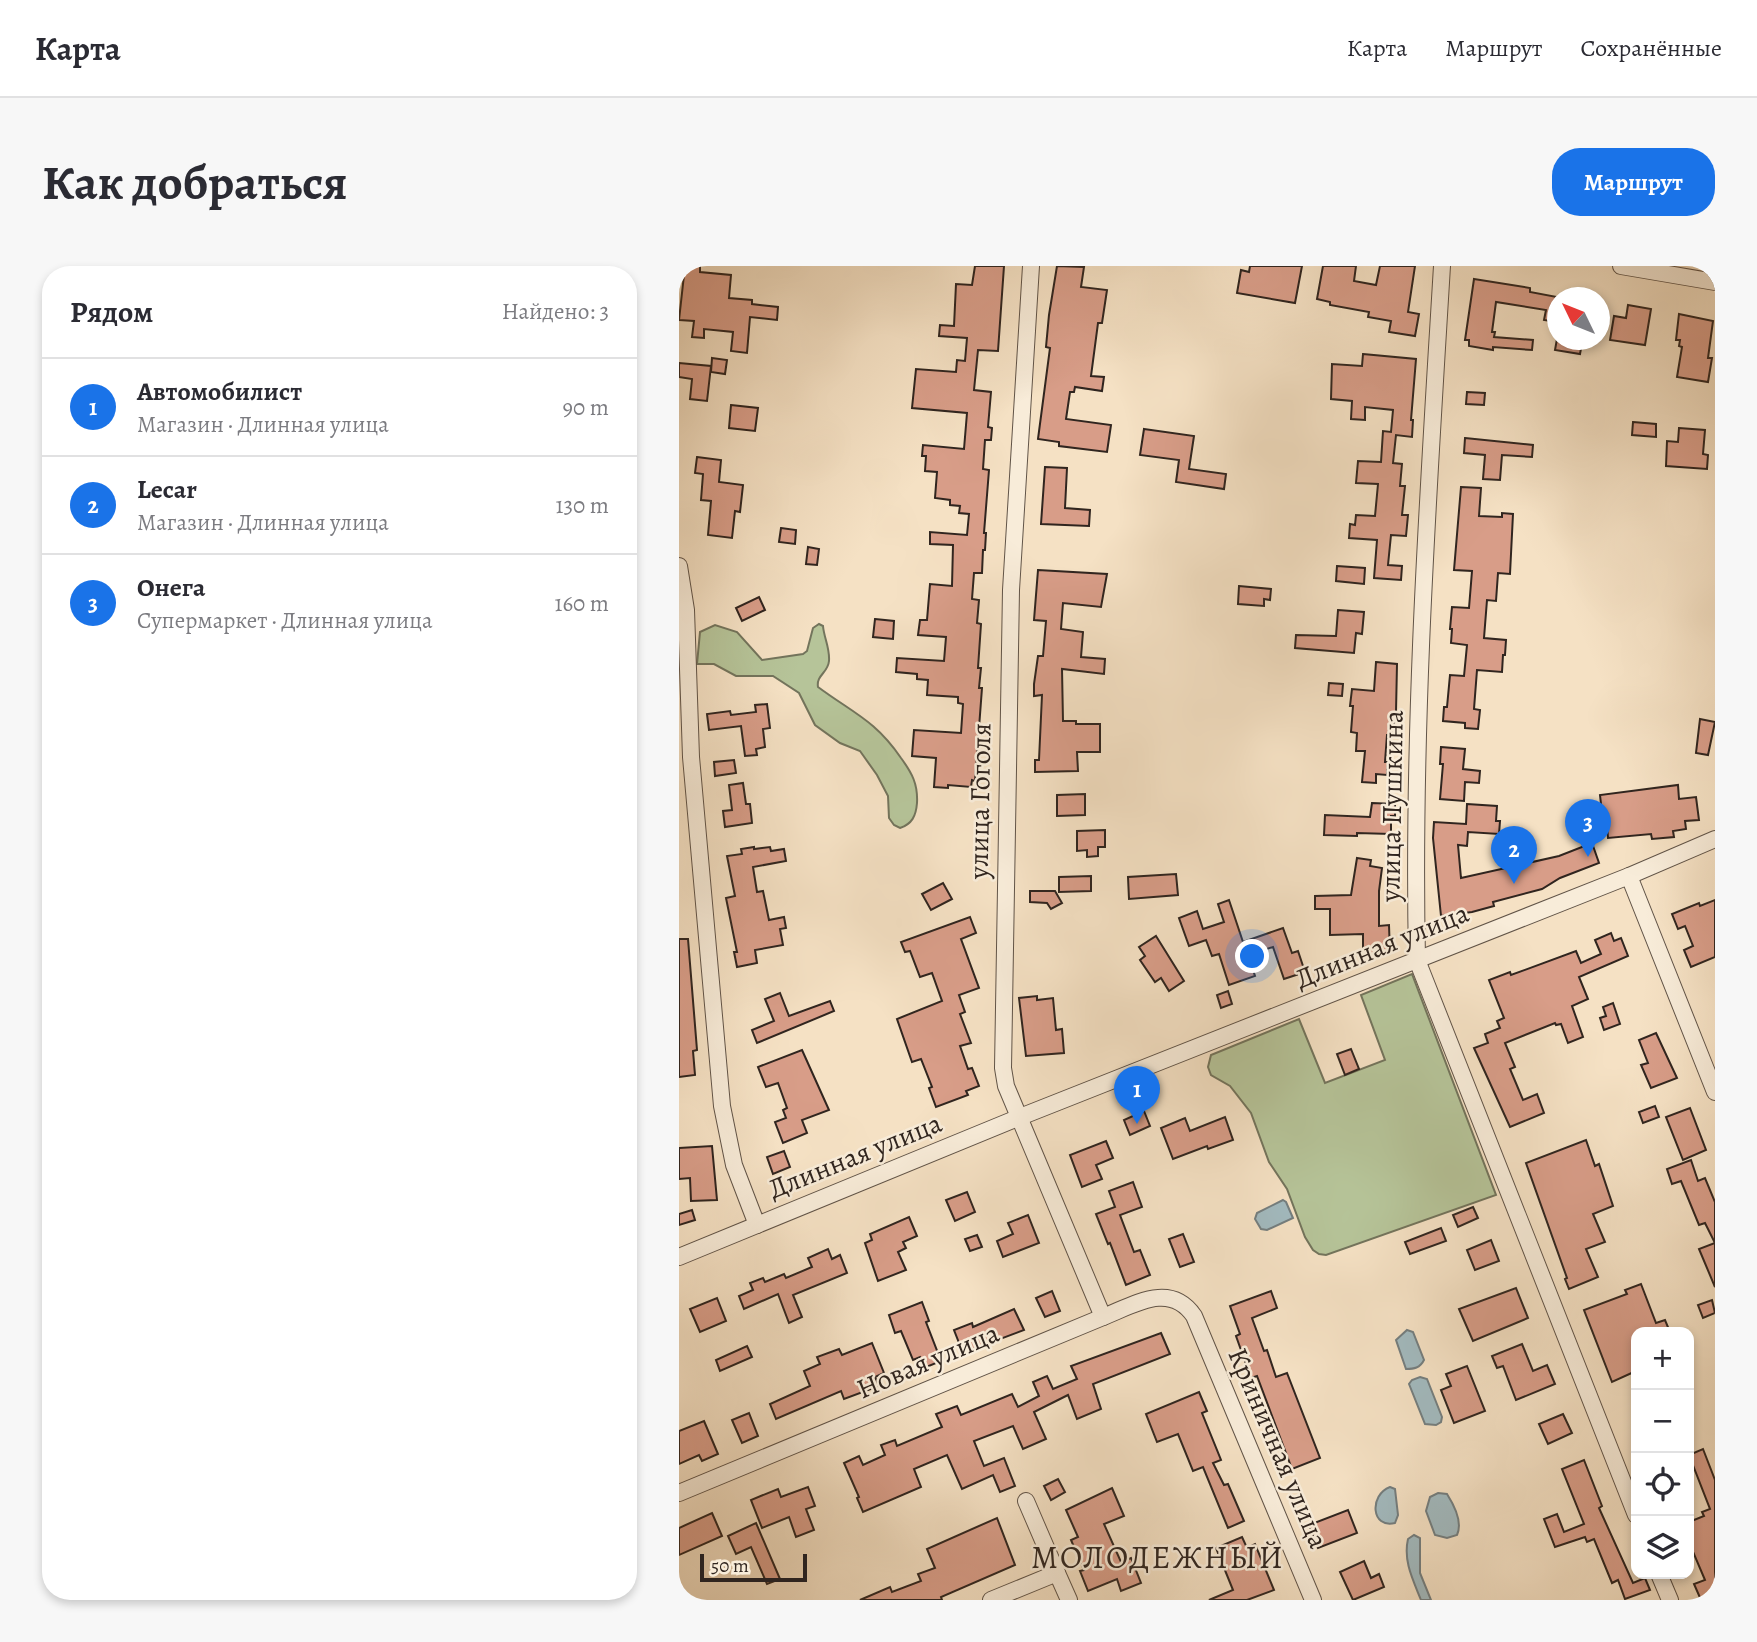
<!DOCTYPE html>
<html lang="ru">
<head>
<meta charset="utf-8">
<style>
	body { margin:0; font-family:Alegreya,serif; background:#f7f7f7; color:#2b2b33 }
	.controls { position:absolute; right:21px; bottom:21px; display:grid; overflow:hidden; border-radius:14px; box-shadow:0 4px 10px #0003 }
	.controls button { width:63px; height:63px; display:grid; place-items:center; padding:0; border:0; border-bottom:2px solid #e1e1e2; background:#fff; color:#2b2b33; font:35px sans-serif }
	.compass { position:absolute; left:868px; top:21px; width:63px; height:63px; border-radius:50%; background:#fff; box-shadow:0 4px 10px #0003; rotate:313deg }
	.scale { position:absolute; left:21px; bottom:18px; width:107px; box-sizing:border-box; padding-left:7px; border:4px solid #30251f; border-top:0; font-size:19px; line-height:24px; white-space:nowrap; color:#30251f; -webkit-text-stroke:5px #f8ecd9; paint-order:stroke }
	.you { position:absolute; left:574px; top:691px; width:24px; height:24px; margin:-18px; border:5px solid #fff; border-radius:50%; background:#1a73e8; box-shadow:0 0 0 10px #1a73e833 }
	.badge { display:grid; place-items:center; width:46px; height:46px; border-radius:50%; background:#1a73e8; color:#fff; font-size:23px; font-weight:700 }
	.pin { position:absolute; translate:-50% -58px; filter:drop-shadow(0 2px 4px #0008) }
	.pin::after { content:''; position:absolute; top:37px; width:24px; height:21px; background:inherit; clip-path:polygon(0 0,100% 0,50% 100%) }
	.list { margin:0; padding:0; list-style:none }
	h2 { display:flex; justify-content:space-between; align-items:center; height:91px; margin:0; padding:0 28px; font-size:30px }
	h2 small { font-size:23px; font-weight:400; color:#7c7c81 }
	.list li { display:grid; grid-template-columns:46px 1fr auto; gap:21px; align-items:center; box-sizing:border-box; height:98px; padding:0 28px; border-top:2px solid #e1e1e2 }
	.list b { display:block; font-size:26px; white-space:nowrap }
	.list p { margin:0; font-size:23px; white-space:nowrap; color:#7c7c81 }
	.list em { font-size:23px; font-style:normal; color:#7c7c81 }
	.icon { flex:none; width:38px; height:38px; fill:none; stroke:currentColor; stroke-width:2; stroke-linecap:round; stroke-linejoin:round }
	.map { position:relative; flex:none; width:1036px; height:1334px; overflow:hidden; border-radius:28px }
	header { display:flex; align-items:center; gap:42px; box-sizing:border-box; height:98px; padding:0 35px; background:#fff; border-bottom:2px solid #e1e1e2 }
	header strong { font-size:33px }
	nav { display:flex; gap:38px; margin-inline-start:auto; font-size:24px }
	.intro { display:flex; align-items:center; justify-content:space-between; box-sizing:border-box; height:168px; padding:0 42px }
	h1 { margin:0; font-size:49px }
	.button { padding:18px 32px; border-radius:28px; background:#1a73e8; color:#fff; font-size:24px; font-weight:700 }
	main { display:flex; gap:42px; padding:0 42px }
	aside { flex:1; background:#fff; border-radius:28px; box-shadow:0 4px 10px #0003 }
	.map>svg:first-child { display:block }
	.green { fill:#b6c499; stroke:#73745c; stroke-width:2 }
	.water { fill:#a2babf; stroke:#747e7f; stroke-width:2 }
	.building { fill:#d89d88; stroke:#30251f; stroke-width:2 }
	.lines { fill:none; stroke-linecap:round; stroke-linejoin:round }
	.minor-casing { stroke:#615448; stroke-width:18 }
	.minor { stroke:#f8ecd9; stroke-width:16 }
	.labels { text-anchor:middle; dominant-baseline:central; stroke-width:5; stroke-linejoin:round; paint-order:stroke }
	.street-label { font-size:28px; fill:#30251f; stroke:#f8ecd9 }
	.quarter-label { font-size:32px; letter-spacing:2px; fill:#30251f; stroke:#f8ecd9 }
</style>
</head>
<body>
<header>
<strong>Карта</strong>
<nav><a>Карта</a><a>Маршрут</a><a>Сохранённые</a></nav>
</header>
<div class="intro"><h1>Как добраться</h1><a class="button">Маршрут</a></div>
<main>
<aside>
<h2>Рядом<small>Найдено: 3</small></h2>
<ul class="list">
<li><span class="badge">1</span><div><b>Автомобилист</b><p>Магазин · Длинная улица</p></div><em>90 m</em></li>
<li><span class="badge">2</span><div><b>Lecar</b><p>Магазин · Длинная улица</p></div><em>130 m</em></li>
<li><span class="badge">3</span><div><b>Онега</b><p>Супермаркет · Длинная улица</p></div><em>160 m</em></li>
</ul>
</aside>
<div class="map">
<svg width="1036" height="1334" viewBox="0 0 1036 1334">
	<rect width="100%" height="100%" fill="#f5e1c4"/>
	<filter id="stains"><feTurbulence type="fractalNoise" baseFrequency=".00286" numOctaves="4"/><feColorMatrix values="0 0 0 0 .2 0 0 0 0 .09 0 0 0 0 .02 0 0 0 .5 -.17"/></filter>
	<radialGradient id="worn" r=".72"><stop offset=".6" stop-color="#630" stop-opacity="0"/><stop offset="1" stop-color="#630" stop-opacity=".3"/></radialGradient>
	<g class="green">
		<path d="M140,358L144,360C145,372 151,382 150,395C149,407 137,409 139,421C174,447 196,454 222,492C233,507 239,518 238,537C237,550 233,558 221,562L215,559L210,552L209,530L198,509L181,485L161,477L136,459L120,427L94,410H57L35,398H18L21,366L36,359L58,366L83,394L124,388L128,385L134,362Z"/>
		<path d="M733,708L817,929L647,989L640,988L634,984L626,971L608,923L590,896L572,847L551,820L532,809L529,801L532,789L620,753L646,817L706,794L682,729Z"/>
	</g>
	<g class="water">
		<path d="M604,934L607,936L614,952L588,964L582,963L576,953L578,947Z"/>
		<path d="M728,1064L734,1066L745,1094C741,1102 735,1103 727,1103L717,1074Z"/>
		<path d="M741,1111L748,1113L763,1151L762,1156L757,1159L746,1158L730,1118L733,1114Z"/>
		<path d="M711,1221L716,1223L719,1249L716,1257C692,1263 690,1229 711,1221Z"/>
		<path d="M759,1227L768,1228C775,1239 784,1256 778,1269L768,1272L756,1269L747,1245L751,1231Z"/>
		<path d="M735,1269L741,1272V1307L752,1334H742C734,1314 724,1295 729,1273Z"/>
	</g>
	<g class="building">
		<path d="M6,0H21V6L52,9L50,32L73,34V38L99,41L98,54L71,51L68,87L52,85L54,66L25,63V72L13,71L15,55L0,54Z"/>
		<path d="M296,0H325L319,85L299,84L295,124L312,126L309,161L313,162L312,174H306L304,203L310,204L305,267H307L306,284H304L303,307H295L293,333L300,334L298,357L302,358L299,402H302L300,422H303L296,515L293,514L292,521L269,519V522L255,521L257,492L233,490L235,464L282,467L284,438L279,437V431L248,429L249,414L238,413V408L217,406L218,392L265,395L267,371L239,369L241,354H248L251,318L273,320L274,279L251,278V266L288,269L290,248L280,247L281,240L271,239V234L256,232L258,206L246,205L247,190H243L244,179L285,183L288,147L233,142L237,103L277,106L278,94L286,95L288,72L260,70L261,59L275,60L277,18L293,19Z"/>
		<path d="M378,0L405,1L402,21L428,24L423,57H419L412,110L425,111L423,125L396,121L395,126H391L387,153L432,159L428,186L380,180V176L359,173L371,82L367,81L370,49Z"/>
		<path d="M571,0H623L616,37L558,27L562,4L570,6Z"/>
		<path d="M644,0H677L675,15L697,19L701,0H736L729,46L740,48L736,70L710,66L712,55L689,51L690,46L651,39V36L638,33Z"/>
		<path d="M795,13L851,22V26L878,31V56L865,54L867,44L817,36L813,66H816L815,71L854,74L853,84L814,81V84L790,80V74H786Z"/>
		<path d="M949,39L972,43L966,79L931,74L935,50L947,52Z"/>
		<path d="M1000,48L1034,55L1029,92H1033L1029,116L998,111L1003,81L1000,80L1001,74H997Z"/>
		<path d="M878,73L903,77L901,88L876,84Z"/>
		<path d="M684,88L737,93L732,154H734L733,171L717,169L714,197L723,198L721,220H726L723,249H729L727,270L712,269L709,299L723,300L722,314L695,312L698,274L670,272L671,258L676,259L677,249L696,250L699,218L677,217L679,195L702,196L704,165L712,166L714,144L686,141V154L672,153L673,135L652,133L653,98L683,100Z"/>
		<path d="M33,92L48,94L46,108L32,106Z"/>
		<path d="M0,97L32,100L28,135L11,133L13,113L0,111Z"/>
		<path d="M788,126L806,127L805,139L787,138Z"/>
		<path d="M52,139L79,142L76,165L50,162Z"/>
		<path d="M954,156L977,158V171L953,169Z"/>
		<path d="M1000,162L1026,164L1024,188L1029,189L1028,203L987,200L988,175L999,176Z"/>
		<path d="M465,163L515,170L510,203L547,208L545,223L497,216L500,194L461,189Z"/>
		<path d="M786,172L854,179L853,191L823,189L821,214L804,213L806,189L785,187Z"/>
		<path d="M18,191L42,194L40,216L64,219L61,246L56,245L53,272L29,269L32,235L22,234L24,208L16,207Z"/>
		<path d="M366,201L388,202L386,242L411,244L410,260L362,258Z"/>
		<path d="M782,221L802,222L800,250L823,251V247L834,248L831,308L819,307L817,335L808,334L805,372L827,374L826,389H824L823,406L798,404L795,443L801,444L799,463L786,462V457L764,455L765,441H768L771,409L785,410L788,379L772,377L773,363H771L773,341L790,342L793,305L775,304Z"/>
		<path d="M102,262L117,264L116,278L100,276Z"/>
		<path d="M129,281L140,283L138,299L127,298Z"/>
		<path d="M658,300L686,302L685,318L657,315Z"/>
		<path d="M359,304L428,308L422,341L384,337L382,363L404,366L402,391L426,393L425,408L383,403L384,455H397V458H421V486H398L399,505L356,506V494H360L363,429L355,430V418L359,390H364L367,355L355,354Z"/>
		<path d="M560,320L592,323L591,334L585,333V340L559,338Z"/>
		<path d="M80,331L86,344L63,355L57,342Z"/>
		<path d="M659,344L685,346L683,368L677,367L675,387L616,382L617,369L657,370Z"/>
		<path d="M196,353L215,355L214,373L194,371Z"/>
		<path d="M697,396L718,398L717,446L713,469H708L706,496H709L708,509L697,508V517L683,516L686,485H677L678,467L672,466L674,440H671L673,423L695,425Z"/>
		<path d="M650,417L664,418L663,430L649,429Z"/>
		<path d="M88,438L91,462L84,463L86,481L77,483L78,489L66,490L62,460L30,464L28,448L51,445L52,449L77,446L76,439Z"/>
		<path d="M1021,453L1036,456L1029,489L1017,487Z"/>
		<path d="M762,481L786,483L784,503L801,505L800,517L786,516L785,535L761,533L764,498H761Z"/>
		<path d="M55,494L57,507L36,510L35,496Z"/>
		<path d="M64,517L67,538H71L73,557L46,561L44,545L53,544L50,519Z"/>
		<path d="M999,519L1000,533L1017,531L1020,554L1006,555L1007,563L994,565L995,571L973,573L972,568L929,572L927,547H923L921,529Z"/>
		<path d="M406,528V549L378,550V529Z"/>
		<path d="M693,537L716,538V550H712V568L678,567V570L645,569L646,549L691,551Z"/>
		<path d="M788,538L818,540L817,555H821L820,568L789,566L788,580L779,579L782,612L880,590L913,577L920,597L881,612L863,623L814,636L815,640L793,646L762,650L754,572L755,556L787,558Z"/>
		<path d="M426,564V581H419V590L408,591V584L398,585V565Z"/>
		<path d="M75,581V583L91,581L92,585L105,583L107,595L74,601L78,626L84,625L90,654L105,651L107,662L101,663L104,679L76,684L78,697L58,701L55,686H58L47,632L56,630L48,590L63,588L62,583Z"/>
		<path d="M678,592L692,594L691,600L703,602L700,625V660L710,659L711,688L684,689V668L651,669V643H636V630L672,629Z"/>
		<path d="M497,608L499,629L450,633L449,611Z"/>
		<path d="M412,610V625L380,626V611Z"/>
		<path d="M264,617L273,633L252,644L243,628Z"/>
		<path d="M351,625H376L383,637L372,643L368,637L351,636Z"/>
		<path d="M550,634L564,676L604,662L613,687L619,685L626,706L605,713L594,681L569,689L576,710L550,719L540,688L533,690L527,674L510,680L500,652L518,645L524,663L545,656L539,638Z"/>
		<path d="M1036,634V691L1012,701L1005,684L1014,680L1006,660L999,663L993,648L1020,637L1021,640Z"/>
		<path d="M291,651L297,667L282,673L300,722L280,729L286,746L281,748L292,777L281,780L289,803L293,802L300,820L287,825L289,829L257,841L250,822L253,821L242,793L233,796L218,753L263,735L253,707L241,711L231,685L226,686L222,676Z"/>
		<path d="M932,667L935,675L942,672L949,690L900,711L909,733L893,740L904,771L889,777L882,758L877,759L876,757L826,777L836,801L831,803L844,834L858,828L865,847L831,861L795,782L809,777L806,768L821,762L818,755L825,752L810,714L831,706L832,709L897,685L902,697L922,688L916,674Z"/>
		<path d="M477,670L505,715L490,725L482,712L476,716L461,694L466,690L460,681Z"/>
		<path d="M0,673H9L18,784L14,785L16,809L0,811Z"/>
		<path d="M549,725L553,738L542,742L538,729Z"/>
		<path d="M101,727L110,750L151,735L155,745L78,777L73,764L95,755L86,733Z"/>
		<path d="M358,730V734L374,732L377,764L383,763L385,787L347,790L340,732Z"/>
		<path d="M934,737L941,758L925,764L921,752L927,750L924,741Z"/>
		<path d="M977,767L998,812L972,822L962,799L969,797L960,774Z"/>
		<path d="M672,783L680,803L666,809L658,788Z"/>
		<path d="M123,784L150,844L123,854L128,867L104,877L96,856L107,852L104,844L108,842L99,817L87,821L79,801Z"/>
		<path d="M976,840L980,851L964,857L960,846Z"/>
		<path d="M1011,842L1027,884L1004,894L987,851Z"/>
		<path d="M465,845L471,860L451,869L445,854Z"/>
		<path d="M546,851L554,874L529,883L528,880L494,893L482,862L506,852L511,865Z"/>
		<path d="M907,874L916,900L920,898L934,940L914,948L926,976L907,983L919,1011L890,1023L886,1013L888,1012L847,897Z"/>
		<path d="M427,875L434,892L417,899L423,913L403,921L391,889Z"/>
		<path d="M33,880L38,934L12,935L11,912L0,913V882Z"/>
		<path d="M105,885L111,901L94,908L88,891Z"/>
		<path d="M1012,894L1019,915L1026,912L1036,936V1021L1020,983L1036,977L1026,957L1020,959L1002,915L993,918L988,903Z"/>
		<path d="M454,916L463,941L441,949L455,986L461,984L471,1009L447,1019L431,977L429,978L417,948L436,941L430,925Z"/>
		<path d="M288,926L296,946L276,955L267,934Z"/>
		<path d="M794,941L799,952L779,961L774,949Z"/>
		<path d="M13,944L16,954L0,959V948Z"/>
		<path d="M349,949L360,977L324,991L318,975L334,968L329,957Z"/>
		<path d="M230,951L238,970L224,976L227,982L219,986L227,1004L199,1015L186,977L193,974L191,968Z"/>
		<path d="M762,962L767,975L731,988L726,976Z"/>
		<path d="M504,968L515,996L501,1001L490,973Z"/>
		<path d="M298,969L303,981L291,985L286,973Z"/>
		<path d="M812,974L820,995L796,1004L788,984Z"/>
		<path d="M149,983L153,993L161,989L168,1007L114,1029L123,1051L110,1057L99,1028L65,1043L60,1030L74,1024L71,1017L84,1012L86,1016L105,1008L107,1012L133,1001L129,992Z"/>
		<path d="M962,1018L977,1057L986,1054L991,1066H957V1105L933,1116L905,1044L948,1028L946,1024Z"/>
		<path d="M837,1022L849,1052L794,1075L780,1043Z"/>
		<path d="M373,1025L381,1045L366,1051L357,1032Z"/>
		<path d="M592,1025L598,1042L573,1052L585,1085L588,1084L597,1111L608,1107L641,1192L613,1203L578,1110L572,1112L557,1070L561,1068L551,1040Z"/>
		<path d="M38,1032L47,1055L21,1066L11,1043Z"/>
		<path d="M1033,1034L1036,1047L1024,1052L1019,1039Z"/>
		<path d="M243,1036L250,1055L247,1056L262,1095L245,1102L241,1091L234,1094L222,1065L216,1067L210,1049Z"/>
		<path d="M335,1043L345,1064L284,1087L275,1064L293,1057L294,1061Z"/>
		<path d="M482,1067L491,1088L414,1118L422,1143L398,1153L389,1129L355,1146L367,1173L344,1183L334,1160L295,1175L305,1200L325,1192L336,1220L321,1226L314,1209L283,1223L268,1189L235,1203L242,1221L184,1246L178,1232L180,1231L165,1197L180,1190L184,1199L206,1189L202,1179L216,1174L218,1180L263,1161L257,1148L278,1140L282,1149L333,1128L339,1141L360,1130L354,1116L368,1110L374,1123L398,1113L392,1100Z"/>
		<path d="M193,1077L205,1107L196,1111L200,1120L165,1133L162,1125L97,1153L91,1138L131,1120L125,1105L141,1098L138,1091L160,1083L163,1089Z"/>
		<path d="M843,1078L854,1105L868,1099L876,1118L837,1134L824,1100L818,1102L813,1090Z"/>
		<path d="M68,1080L73,1091L41,1105L37,1094Z"/>
		<path d="M788,1100L806,1145L775,1157L762,1124L772,1120L767,1108Z"/>
		<path d="M520,1126L528,1145L523,1147L542,1194L534,1197L545,1219L549,1218L565,1255L549,1262L524,1201L514,1205L499,1168L478,1176L467,1148Z"/>
		<path d="M70,1147L79,1170L63,1177L53,1154Z"/>
		<path d="M884,1148L893,1167L869,1178L860,1158Z"/>
		<path d="M25,1155L39,1188L23,1195L20,1189L0,1198V1165Z"/>
		<path d="M1024,1183L1036,1214V1334H1022L1015,1318L1026,1314L1012,1281L1010,1282V1256L1025,1250L1023,1246L1031,1243L1010,1189Z"/>
		<path d="M905,1194L923,1240L920,1242L954,1317L966,1312L971,1324L946,1333L939,1314L933,1317L915,1273L908,1276L906,1271L876,1281L865,1253L878,1248L885,1266L905,1258L883,1203Z"/>
		<path d="M379,1213L386,1226L372,1234L365,1220Z"/>
		<path d="M129,1221L136,1240L127,1243L135,1264L117,1271L110,1251L83,1262L72,1234L99,1223L102,1231Z"/>
		<path d="M433,1222L445,1250L425,1258L442,1296L452,1292L462,1317L442,1325L438,1313L409,1325L401,1305L405,1304L392,1274L399,1271L387,1244Z"/>
		<path d="M669,1244L678,1267L639,1282L630,1259Z"/>
		<path d="M33,1247L43,1270L0,1289V1262Z"/>
		<path d="M318,1252L336,1299L262,1331L263,1334H181L211,1321L213,1326L242,1315L239,1308L256,1302L248,1283Z"/>
		<path d="M77,1257L101,1313L88,1318L72,1281L57,1288L49,1270Z"/>
		<path d="M563,1271L568,1282L576,1278L595,1324L568,1334H530L554,1324L537,1282Z"/>
		<path d="M685,1295L692,1312L700,1308L705,1321L674,1334L661,1306Z"/>
	</g>
	<g class="lines">
		<defs>
			<g id="minor">
				<path d="M352,0L332,324L324,802L327,820L424,1051"/>
				<path d="M763,0C749,231 733,463 738,694L957,1249"/>
				<path d="M942,0L1036,16"/>
				<path d="M0,300L7,344L12,491L43,840L55,899L78,959"/>
				<path d="M950,610L1036,826"/>
				<path d="M0,991L341,851L950,610L1036,573"/>
				<path d="M0,1227L424,1051C455,1039 491,1015 515,1050L634,1334"/>
				<path d="M347,1235L378,1307"/>
				<path d="M980,1308L991,1334"/>
				<path d="M312,1334L378,1307L390,1334"/>
			</g>
		</defs>
		<use href="#minor" class="minor-casing"/>
		<use href="#minor" class="minor"/>
	</g>
	<g class="labels">
		<g class="street-label">
			<text transform="translate(301 535) rotate(-89)">улица Гоголя</text>
			<text transform="translate(713 540) rotate(-89)">улица Пушкина</text>
			<text transform="translate(703 680) rotate(-22)">Длинная улица</text>
			<text transform="translate(176 890) rotate(-22)">Длинная улица</text>
			<text transform="translate(249 1095) rotate(-23)">Новая улица</text>
			<text transform="translate(599 1182) rotate(67)">Криничная улица</text>
		</g>
		<g class="quarter-label">
			<text x="479" y="1291">МОЛОДЕЖНЫЙ</text>
		</g>
	</g>
	<rect width="100%" height="100%" filter="url(#stains)"/>
	<rect width="100%" height="100%" fill="url(#worn)"/>
</svg>
<div class="controls">
<button>+</button>
<button>−</button>
<button><svg class="icon" aria-label="locate" viewBox="0 0 24 24"><circle cx="12" cy="12" r="6"/><path d="M12 2v4M12 18v4M2 12h4M18 12h4"/></svg></button>
<button><svg class="icon" aria-label="layers" viewBox="0 0 24 24"><path d="M12 4l9 5-9 5-9-5zM3 14l9 5 9-5"/></svg></button>
</div>
<svg class="compass" viewBox="-18 -18 36 36"><path d="M0-13l5 13h-10z" fill="#e53935"/><path d="M0 13l5-13h-10z" fill="#7c7c81"/></svg>
<div class="scale">50 m</div>
<div class="you"></div>
<div class="pin badge" style="left:458px;top:858px">1</div>
<div class="pin badge" style="left:835px;top:618px">2</div>
<div class="pin badge" style="left:909px;top:591px">3</div>
</div>
</main>
</body>
</html>
